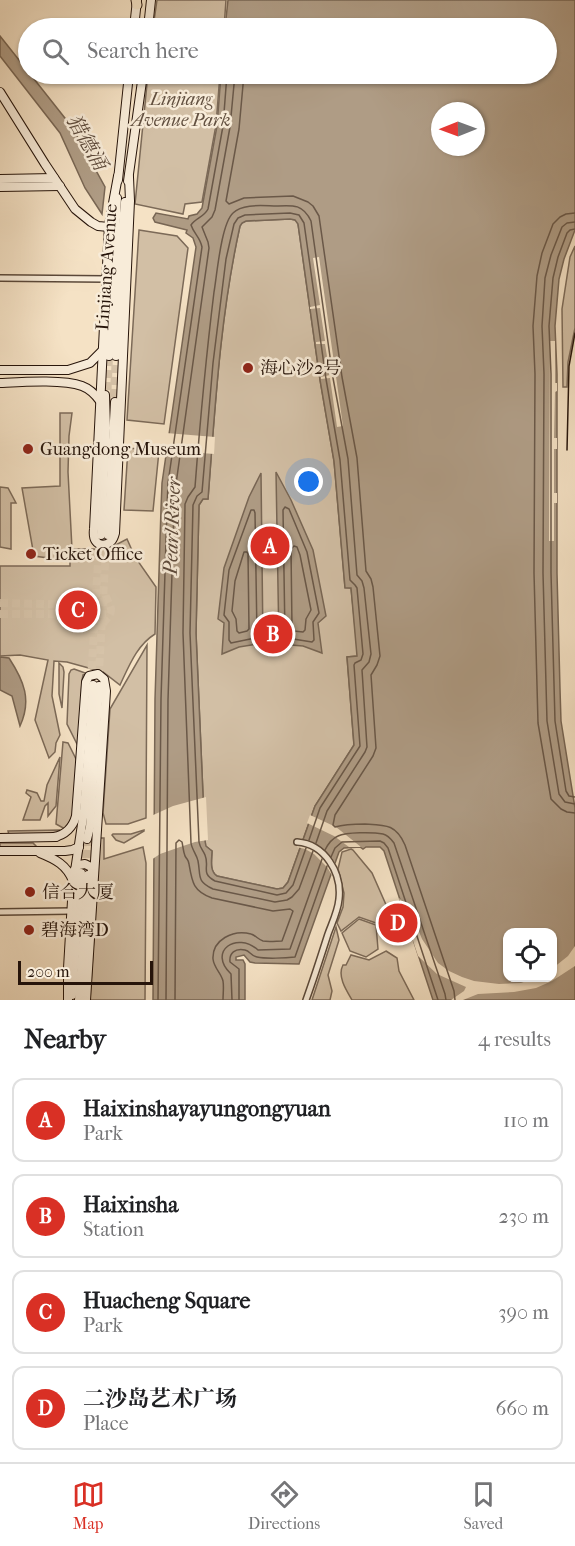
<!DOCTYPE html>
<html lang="en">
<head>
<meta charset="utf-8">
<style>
	body { margin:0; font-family:"IM FELL French Canon","Noto Serif SC",serif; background:#f2f2f2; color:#202124 }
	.controls { position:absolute; right:18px; bottom:18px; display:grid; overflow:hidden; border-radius:12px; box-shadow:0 2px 4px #0004 }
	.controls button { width:54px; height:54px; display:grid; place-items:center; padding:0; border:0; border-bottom:2px solid #e0e0e0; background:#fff; color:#202124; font:30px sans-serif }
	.compass { position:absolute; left:431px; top:102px; width:54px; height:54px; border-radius:50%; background:#fff; box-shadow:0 2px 4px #0004; rotate:269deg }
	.scale { position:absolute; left:18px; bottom:15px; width:135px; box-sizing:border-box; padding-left:6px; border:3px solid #26140a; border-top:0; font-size:16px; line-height:21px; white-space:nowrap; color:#26140a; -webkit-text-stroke:4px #f8ecd9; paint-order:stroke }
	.you { position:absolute; left:309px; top:482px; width:21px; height:21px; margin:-15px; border:4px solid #fff; border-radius:50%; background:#1a73e8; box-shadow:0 0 0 9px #1a73e833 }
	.badge { display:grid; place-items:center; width:39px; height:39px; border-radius:50%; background:#d93025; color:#fff; font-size:20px; font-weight:700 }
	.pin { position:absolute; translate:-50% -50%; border:3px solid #fff; box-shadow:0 2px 6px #0006 }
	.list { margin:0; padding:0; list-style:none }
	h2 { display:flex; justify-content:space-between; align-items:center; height:78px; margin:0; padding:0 24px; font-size:26px }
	h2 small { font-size:20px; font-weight:400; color:#757577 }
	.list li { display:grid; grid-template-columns:39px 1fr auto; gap:18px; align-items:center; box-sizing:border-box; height:84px; margin:0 12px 12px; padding:0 12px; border:2px solid #e0e0e0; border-radius:12px }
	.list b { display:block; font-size:22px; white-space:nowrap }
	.list p { margin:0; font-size:20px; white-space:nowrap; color:#757577 }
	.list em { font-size:20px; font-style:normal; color:#757577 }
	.icon { flex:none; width:33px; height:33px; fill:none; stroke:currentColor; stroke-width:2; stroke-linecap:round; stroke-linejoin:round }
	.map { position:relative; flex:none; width:575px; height:1000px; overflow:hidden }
	.search { position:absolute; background:#fff; box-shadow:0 2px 4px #0004; left:18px; right:18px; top:18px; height:66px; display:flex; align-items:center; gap:15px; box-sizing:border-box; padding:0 21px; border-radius:33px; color:#757577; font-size:22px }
	.sheet { height:462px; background:#fff }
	nav { display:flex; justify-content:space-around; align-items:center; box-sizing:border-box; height:84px; border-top:2px solid #e0e0e0; background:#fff; font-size:16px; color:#757577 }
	nav a { display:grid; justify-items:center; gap:3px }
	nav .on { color:#d93025 }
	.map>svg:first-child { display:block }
	.green { fill:#d2bfa5; stroke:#7c6a58; stroke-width:1.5 }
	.water { fill:#af9c85; stroke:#786654; stroke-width:1.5; fill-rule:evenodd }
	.pier { fill:#f5e2c5 }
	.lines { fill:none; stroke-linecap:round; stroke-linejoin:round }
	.shore { stroke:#6a5848; stroke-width:1.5 }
	.secondary-tunnel { stroke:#d6c3a9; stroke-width:8; stroke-dasharray:8 4; stroke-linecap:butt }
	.street-casing { stroke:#5a4839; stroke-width:8 }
	.secondary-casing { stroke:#26140a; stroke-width:10 }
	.highway-casing { stroke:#26140a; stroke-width:11 }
	.street { stroke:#f8ecd9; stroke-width:5 }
	.secondary { stroke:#f8ecd9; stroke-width:8 }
	.highway { stroke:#f5e2c5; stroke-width:9 }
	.tram { stroke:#26140a; stroke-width:1.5 }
	.poi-dot { fill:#8f2418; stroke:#f8ecd9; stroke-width:2 }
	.labels { text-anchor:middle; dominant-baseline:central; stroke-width:5; stroke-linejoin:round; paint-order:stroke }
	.park-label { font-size:18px; font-style:italic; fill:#625040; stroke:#f8ecd9 }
	.street-label { font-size:18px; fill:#26140a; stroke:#f8ecd9 }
	.poi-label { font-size:18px; fill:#26140a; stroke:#f8ecd9; text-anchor:start }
	.water-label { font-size:20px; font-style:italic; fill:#5d4a3b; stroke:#f8ecd9 }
</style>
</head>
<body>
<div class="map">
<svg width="575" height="1000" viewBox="0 0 575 1000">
	<rect width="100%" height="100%" fill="#f5e2c5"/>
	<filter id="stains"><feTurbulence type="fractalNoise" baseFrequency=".00333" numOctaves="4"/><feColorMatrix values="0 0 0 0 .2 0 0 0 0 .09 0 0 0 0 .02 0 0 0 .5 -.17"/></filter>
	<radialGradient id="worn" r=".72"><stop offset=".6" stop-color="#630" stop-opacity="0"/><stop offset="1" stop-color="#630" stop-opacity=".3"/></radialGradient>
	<g class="green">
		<path d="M157,0H226L224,28H153Z"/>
		<path d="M148,74H220L216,125L202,202L185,204L183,214L135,204Z"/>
		<path d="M290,219L296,220L298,224L320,380L334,461L345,587L351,588L358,656L347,657L354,745L315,806L288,882L283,888L277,889L217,876C209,871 212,859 212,851L205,846V841L196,633L199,505L203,499H208C215,408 220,315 240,226L242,223L246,221Z"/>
		<path d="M139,230L177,236L188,248L164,424L127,420Z"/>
		<path d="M575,246V328L568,362L567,387H563L562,309L570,257Z"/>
		<path d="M60,413H72L69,436L68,472L72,549H108L127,539L135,557L156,587L155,634C137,645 129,666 120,685L103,672L67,662L54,661L52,696L60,735L56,743L55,752L49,758L35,720L48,660L20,655L0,656V566H70V561L34,556L22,488L60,486Z"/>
		<path d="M128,448L159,451L153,511L124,510Z"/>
		<path d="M0,487L8,488L16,503H11V549L0,547Z"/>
		<path d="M147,645L146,818L128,824H106L103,813L110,709Z"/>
		<path d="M59,663L63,667L64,672L62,708L59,694Z"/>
		<path d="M74,669L88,674L83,675L82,680L79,748L67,724L69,674L71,670Z"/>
		<path d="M63,742L68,743L77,761L73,817L65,829L56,824Z"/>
		<path d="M60,757L56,806L48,816V803L45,806L40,820H23L31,797L26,793L27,790L37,793L41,801H44L47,785Z"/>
		<path d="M59,830L56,834L9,835L8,831Z"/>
		<path d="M144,830V831L124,843L116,840L112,835L113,834H131Z"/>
		<path d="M100,838H104V859L143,847L146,863L145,1000H90Z"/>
		<path d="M0,843H33L36,846L35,848L0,849Z"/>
		<path d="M351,849L353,850L372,873L387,907L376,923L359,917L341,931L337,923L343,907L344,893L338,869L342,852Z"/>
		<path d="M359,919L376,925L378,949L366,957L350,951L342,933Z"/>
		<path d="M336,927L339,940L328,975L332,991L330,1000H312Z"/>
		<path d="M386,951L397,958L399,971L414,1000H352C346,990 337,976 343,965H346L351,955L369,960Z"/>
	</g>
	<g class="water">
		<path d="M228,0H575V230L564,259L559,279L555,326L557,374V573L560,689L561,721L575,808V1000H433L384,851L380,847H366L363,849L360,847L344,848L339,852L299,964L255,963L250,962L244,955L236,957V960H243L245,964V1000H153L155,699L161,509L162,483L196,247L193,238L186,233L187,230L155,222L153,218L156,213L188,219L189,216L197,214L202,208L217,126L221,74H546V28H225ZM440,111H476V147H440ZM290,219L295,220L298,224L320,380L334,461L345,588H351L357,656L347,657L354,745L315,806L288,882L283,888L277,889L217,876C209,871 212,859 212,851L206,846L205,841L196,633L199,505L203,499H208C215,408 220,316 240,226L242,223L246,221ZM508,933H552V978H508Z"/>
		<path d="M0,36L72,127L105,187L102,214L85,188L60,133L0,56Z"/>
		<path d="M276,472L291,500L313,550L326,616L318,623L322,653L303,646L279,644Z"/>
		<path d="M261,473L263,643L239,647L222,654L224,623L218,619L224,568L249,497Z"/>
		<path d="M0,657L9,658C24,681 32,700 20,726L12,696L0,690Z"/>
	</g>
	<g class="pier">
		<path d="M319,257L343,426L337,427L330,378L321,379V377L330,375L325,344H316V342L325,341L320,308L310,309V307L320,305L313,258Z"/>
		<path d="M550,341H555V383H557V391L555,392L554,438H557V449H554V493H557V503H554V541H549Z"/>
		<path d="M166,433L215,437L214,454L164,450Z"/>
		<path d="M206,797L208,840L195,842L180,847L160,854L151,860V816L173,806Z"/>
		<path d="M310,815L336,827L361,847H349L334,836L307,823Z"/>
		<path d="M300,838L315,844L332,858L337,866L333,877L327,867L314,854L305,849L297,847Z"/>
		<path d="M399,898L410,909L422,939L438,963L449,971L462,977L474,981L499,984L521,983L535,978H552L553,968L568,956L575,946V966L552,981L536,988L514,992L478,994L463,1000H451L464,991L466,987L437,974L418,956Z"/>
	</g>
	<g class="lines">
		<g class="shore">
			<path d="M244,74L239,129L226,201L229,204L244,198L293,196L308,202L313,206L319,216L342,377L357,458L366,571L371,579L373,587L380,656L377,665L371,675L376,748L373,756L335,815L333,825L335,827C345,824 355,824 365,824C385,825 396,824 405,845L454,991L455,1000"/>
			<path d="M575,213L566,214L560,217L553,224L550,232L542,253L537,276L533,326L535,374L534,573L538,723L551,799L561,809L567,812L575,813"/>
			<path d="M575,222L567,223L562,227L551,255L545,278L542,326L544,374L543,573L547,721L559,794L565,802L575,804"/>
			<path d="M575,229L570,230L567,233L558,257L553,278L549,326L551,374V573L555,721L566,791L569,796L575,797"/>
			<path d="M285,507L289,509L307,552L319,613L313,622L314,640L312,642L287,638L285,636L283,510Z"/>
			<path d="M251,510H254L255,513L257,636L255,638L231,643L229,640V622L224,615L229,570Z"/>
			<path d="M294,546L297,547L300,555L311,610L306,619L305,630L303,632L294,631L292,628L291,549Z"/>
			<path d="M244,552H247L248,554L249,629L247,631L239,633L237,631L236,619L232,611L235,581Z"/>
			<path d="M306,848L293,885L286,893L277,895L215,881C200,873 210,867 205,855C203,850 200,848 199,842L190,633L193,505L197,496L202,492L213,363L226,259L234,224L238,218L245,215L290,213L299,215L304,223L326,379L340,460L350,580L355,585L357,588L363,654L361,660L355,663L354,665L360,746L320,808L309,840"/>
			<path d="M325,850C328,844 331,839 338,836C346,832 373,832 383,834C388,835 391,839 394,843L445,994L446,1000"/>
			<path d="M313,851L299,889L292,897L287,900L275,902L213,889C196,881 201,876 198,861C197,855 192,850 191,843L183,633L185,504L188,497L195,487C200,422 206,357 214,292C217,275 221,224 233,213C243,203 264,206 277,206C293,205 303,204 311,221L333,378L348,459L357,575L362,581L364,588L371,654L369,662L362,670L367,747L365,752L327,811L316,843"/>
			<path d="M331,857L335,848L342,842L380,841L384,843L388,848L438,1000"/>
			<path d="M158,1000L161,699L167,509L168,483L202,247C200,237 194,234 191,225C196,218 204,217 208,209L223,126L227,74"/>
			<path d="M166,1000L168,700L174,509L176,484L209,248L208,242L202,227L212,217L215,210L230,127L235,74"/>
			<path d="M175,1000L176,843L179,840L182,842C183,846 183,851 185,856C188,861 188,859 189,864C192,882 193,891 212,898L273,911L290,909L293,911L282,941C277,941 269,942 263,941C259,940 255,935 251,934C233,929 212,940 213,959C214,968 221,973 223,981C224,987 223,994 223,1000"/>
			<path d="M232,1000L231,974C207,951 237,931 258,950L290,949L322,859"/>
			<path d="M239,1000V969L230,962C229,953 235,948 245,950C250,951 251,956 257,957C266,959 286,958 295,957L327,866"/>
		</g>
		<g class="secondary-tunnel">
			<path d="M107,402L109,356"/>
			<path d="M113,409L116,356"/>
			<path d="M0,603L92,605"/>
			<path d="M0,614H92"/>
			<path d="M103,624C105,620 110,616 111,611C112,605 105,599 105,592"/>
			<path d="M91,681L100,528"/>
			<path d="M98,690L107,529"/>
			<path d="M81,870L83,840"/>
			<path d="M88,870L90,834"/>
		</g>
		<defs>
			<g id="street">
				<path d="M0,278L106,279"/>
				<path d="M297,842C325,844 342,873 339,899C338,911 332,923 328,934C321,956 314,978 306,1000"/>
				<path d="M0,912L71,911"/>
			</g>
			<g id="secondary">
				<path d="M134,28L137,0"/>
				<path d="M148,28L151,0"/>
				<path d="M0,92L45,164L75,209L91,222L98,226L109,227"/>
				<path d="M118,176L109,225L94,529C93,537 94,543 102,545C110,544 113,541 115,533L130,201L129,177"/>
				<path d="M0,179L54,178"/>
				<path d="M118,180L129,74"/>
				<path d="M128,181L143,74"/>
				<path d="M0,187L60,186"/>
				<path d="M109,356L117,198"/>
				<path d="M116,356L121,246L125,202"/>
				<path d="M0,370H68L90,363L102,351"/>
				<path d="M0,383C21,382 63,379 82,386C90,389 95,394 100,401"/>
				<path d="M101,535L106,428L105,395"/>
				<path d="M108,535L115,402"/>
				<path d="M54,837C65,835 73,827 76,816L86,682L89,676L98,674L104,679L106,691L86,1000"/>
				<path d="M0,838L56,837"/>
				<path d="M87,839L90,827L99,686"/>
				<path d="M0,851H65L72,850L79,847"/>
				<path d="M40,853C55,859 67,865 73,881"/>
				<path d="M75,869L79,865L85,864L91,867L93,874"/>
				<path d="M72,995L81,873"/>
				<path d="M68,1000V968L73,884L84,811L93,685"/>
				<path d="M79,1000L88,875"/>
			</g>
			<path id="highway" d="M136,0L137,5"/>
		</defs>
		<use href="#street" class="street-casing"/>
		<use href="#secondary" class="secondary-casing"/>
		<use href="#highway" class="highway-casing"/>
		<use href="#street" class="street"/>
		<use href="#secondary" class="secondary"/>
		<use href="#highway" class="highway"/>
		<path class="tram" d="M567,450L569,366L575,333"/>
	</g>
	<g class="poi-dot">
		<circle cx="248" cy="368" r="6"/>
		<circle cx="28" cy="449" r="6"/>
		<circle cx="31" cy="554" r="6"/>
		<circle cx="30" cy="892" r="6"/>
		<circle cx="29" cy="930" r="6"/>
	</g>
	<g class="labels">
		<g class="park-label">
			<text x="181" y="99">Linjiang<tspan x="181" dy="21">Avenue Park</tspan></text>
		</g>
		<g class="street-label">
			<text transform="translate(107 267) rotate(-86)">Linjiang Avenue</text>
		</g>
		<g class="poi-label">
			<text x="260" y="368">海心沙2号</text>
			<text x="40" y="449">Guangdong Museum</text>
			<text x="43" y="554">Ticket Office</text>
			<text x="42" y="892">信合大厦</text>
			<text x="41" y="930">碧海湾D</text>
		</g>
		<g class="water-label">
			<text transform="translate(87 142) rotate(60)">猎德涌</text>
			<text transform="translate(172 526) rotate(-88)">Pearl River</text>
		</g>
	</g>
	<rect width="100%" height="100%" filter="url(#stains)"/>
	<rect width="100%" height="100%" fill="url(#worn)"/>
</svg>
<div class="controls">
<button><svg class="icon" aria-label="locate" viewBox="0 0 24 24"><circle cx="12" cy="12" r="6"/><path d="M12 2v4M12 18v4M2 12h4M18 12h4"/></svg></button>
</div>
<svg class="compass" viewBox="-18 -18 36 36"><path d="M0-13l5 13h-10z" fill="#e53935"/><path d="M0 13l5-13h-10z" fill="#757577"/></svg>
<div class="scale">200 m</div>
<div class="you"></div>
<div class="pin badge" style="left:270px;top:546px">A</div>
<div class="pin badge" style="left:273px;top:634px">B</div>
<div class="pin badge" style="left:78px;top:610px">C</div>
<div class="pin badge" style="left:398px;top:923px">D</div>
<div class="search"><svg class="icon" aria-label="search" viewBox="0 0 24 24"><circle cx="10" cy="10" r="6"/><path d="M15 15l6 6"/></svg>Search here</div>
</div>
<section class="sheet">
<h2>Nearby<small>4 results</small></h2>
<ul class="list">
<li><span class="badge">A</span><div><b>Haixinshayayungongyuan</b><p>Park</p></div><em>110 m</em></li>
<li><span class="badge">B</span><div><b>Haixinsha</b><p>Station</p></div><em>230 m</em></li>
<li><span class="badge">C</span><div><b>Huacheng Square</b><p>Park</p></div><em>390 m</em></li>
<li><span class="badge">D</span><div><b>二沙岛艺术广场</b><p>Place</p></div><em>660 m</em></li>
</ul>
</section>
<nav>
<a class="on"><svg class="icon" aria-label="map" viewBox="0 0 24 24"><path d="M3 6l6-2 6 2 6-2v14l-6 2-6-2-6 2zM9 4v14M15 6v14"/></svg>Map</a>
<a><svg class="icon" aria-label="directions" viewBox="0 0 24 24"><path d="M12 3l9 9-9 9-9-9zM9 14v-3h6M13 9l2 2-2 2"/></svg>Directions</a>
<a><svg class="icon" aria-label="saved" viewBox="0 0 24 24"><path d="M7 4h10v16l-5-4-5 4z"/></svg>Saved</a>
</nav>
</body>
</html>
